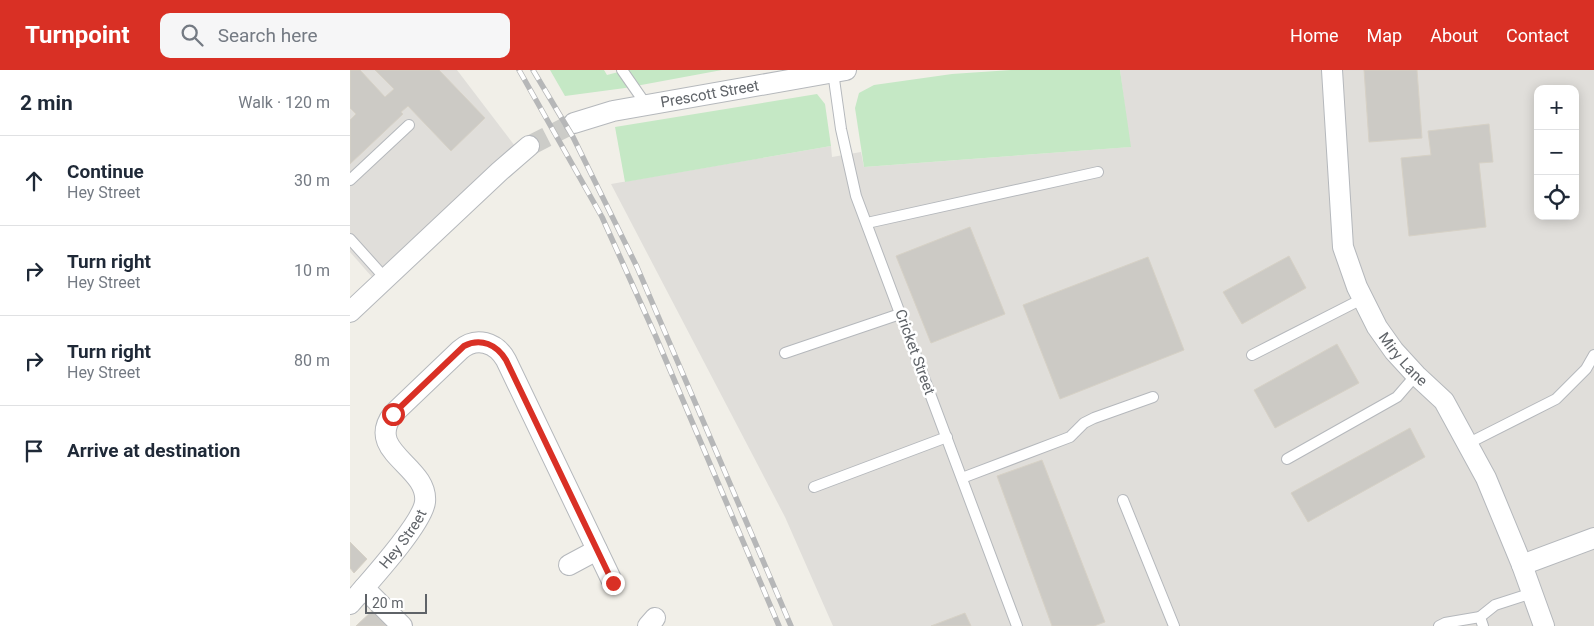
<!DOCTYPE html>
<html lang="en">
<head>
<meta charset="utf-8">
<style>
	body { margin:0; font-family:Roboto,sans-serif; background:#f6f6f7; color:#1f2937 }
	.controls { position:absolute; right:15px; top:15px; display:grid; overflow:hidden; border-radius:10px; box-shadow:0 2px 12px #0003 }
	.controls button { width:45px; height:45px; display:grid; place-items:center; padding:0; border:0; border-bottom:1px solid #e0e1e3; background:#fff; color:#1f2937; font:25px sans-serif }
	.scale { position:absolute; left:15px; bottom:12px; width:62px; box-sizing:border-box; padding-left:5px; border:2px solid #5f6368; border-top:0; font-size:14px; line-height:18px; white-space:nowrap; color:#5f6368; -webkit-text-stroke:4px #fff; paint-order:stroke }
	.stop { position:absolute; width:15px; height:15px; margin:-11px; border:4px solid #d93025; border-radius:50%; background:#fff }
	.stop.end { background:#d93025; border-color:#fff; box-shadow:0 1px 5px #0008 }
	.list { margin:0; padding:0; list-style:none }
	h2 { display:flex; justify-content:space-between; align-items:center; height:65px; margin:0; padding:0 20px; font-size:21px }
	h2 small { font-size:16px; font-weight:400; color:#747a83 }
	.list li { display:grid; grid-template-columns:32px 1fr auto; gap:15px; align-items:center; box-sizing:border-box; height:90px; padding:0 20px; border-top:1px solid #e0e1e3 }
	.list b { display:block; font-size:19px; white-space:nowrap }
	.list p { margin:0; font-size:16px; white-space:nowrap; color:#747a83 }
	.list em { font-size:16px; font-style:normal; color:#747a83 }
	.icon { flex:none; width:28px; height:28px; fill:none; stroke:currentColor; stroke-width:2; stroke-linecap:round; stroke-linejoin:round }
	.map { position:relative; flex:none; width:1244px; height:556px; overflow:hidden }
	header { display:flex; align-items:center; gap:30px; box-sizing:border-box; height:70px; padding:0 25px; background:#d93025; color:#fff }
	header strong { font-size:24px }
	nav { display:flex; gap:28px; margin-inline-start:auto; font-size:18px }
	.search { width:350px; height:45px; background:#f6f6f7; display:flex; align-items:center; gap:12px; box-sizing:border-box; padding:0 18px; border-radius:10px; color:#747a83; font-size:19px }
	main { display:flex }
	aside { flex:1; background:#fff }
	.map>svg:first-child { display:block }
	.industrial { fill:#e0deda; fill-rule:evenodd }
	.green { fill:#c5e8c5 }
	.building { fill:#cccac5; stroke:#d6d1c6 }
	.lines { fill:none; stroke-linecap:round; stroke-linejoin:round }
	.street-tunnel { stroke:#ccccc8; stroke-width:20; stroke-dasharray:20 10; stroke-linecap:butt }
	.lane-casing { stroke:#b5b8bc; stroke-width:12 }
	.street-casing { stroke:#b5b8bc; stroke-width:22 }
	.lane { stroke:#fff; stroke-width:10 }
	.street { stroke:#fff; stroke-width:20 }
	.rail-casing { stroke:#b6b7b8; stroke-width:5.5 }
	.rail { stroke:#fff; stroke-width:4; stroke-dasharray:11; stroke-linecap:butt }
	.route { stroke:#d93025; stroke-width:6 }
	.labels { text-anchor:middle; dominant-baseline:central; stroke-width:5; stroke-linejoin:round; paint-order:stroke }
	.street-label { font-size:15px; fill:#5f6368; stroke:#fff }
</style>
</head>
<body>
<header>
<strong>Turnpoint</strong>
<div class="search"><svg class="icon" aria-label="search" viewBox="0 0 24 24"><circle cx="10" cy="10" r="6"/><path d="M15 15l6 6"/></svg>Search here</div>
<nav><a>Home</a><a>Map</a><a>About</a><a>Contact</a></nav>
</header>
<main>
<aside>
<h2>2 min<small>Walk · 120 m</small></h2>
<ul class="list">
<li><svg class="icon" aria-label="ahead" viewBox="0 0 24 24"><path d="M12 20V5M6 11l6-6 6 6"/></svg><div><b>Continue</b><p>Hey Street</p></div><em>30 m</em></li>
<li><svg class="icon" aria-label="right" viewBox="0 0 24 24"><path d="M7 20v-9h11M14 6l5 5-5 5"/></svg><div><b>Turn right</b><p>Hey Street</p></div><em>10 m</em></li>
<li><svg class="icon" aria-label="right" viewBox="0 0 24 24"><path d="M7 20v-9h11M14 6l5 5-5 5"/></svg><div><b>Turn right</b><p>Hey Street</p></div><em>80 m</em></li>
<li><svg class="icon" aria-label="arrive" viewBox="0 0 24 24"><path d="M6 21V4h12l-3 4 3 4H6"/></svg><div><b>Arrive at destination</b></div></li>
</ul>
</aside>
<div class="map">
<svg width="1244" height="556" viewBox="0 0 1244 556">
	<rect width="100%" height="100%" fill="#f1efe8"/>
	<g class="industrial">
		<path d="M0,0H107L168,80L22,207L0,182Z"/>
		<path d="M770,0H1244V556H483L435,447L261,114L481,76L482,87L511,82L514,97L780,77ZM1188,19H1225V146H1188Z"/>
	</g>
	<g class="green">
		<path d="M200,0H254L257,5L276,0H372L275,18L215,26Z"/>
		<path d="M661,0H770L781,77L514,97L505,38L509,23L524,15L602,4Z"/>
		<path d="M467,24L475,34L481,76L275,112L265,57Z"/>
	</g>
	<g class="building">
		<path d="M0,0H10L35,27L44,19L25,0H89L135,48L101,81L58,36L51,42L53,44L0,94V50L6,44L0,38Z"/>
		<path d="M1014,0H1067L1072,68L1019,72Z"/>
		<path d="M1139,54L1143,92L1129,93L1136,157L1059,166L1051,88L1081,85L1078,61Z"/>
		<path d="M620,157L655,244L581,273L546,186Z"/>
		<path d="M939,186L956,218L892,254L873,222Z"/>
		<path d="M798,187L834,280L710,329L673,235Z"/>
		<path d="M987,274L1009,313L925,358L904,320Z"/>
		<path d="M1060,358L1075,387L958,452L941,423Z"/>
		<path d="M692,390L755,552L744,556H702L647,406Z"/>
		<path d="M0,472L17,489L4,503L0,498Z"/>
		<path d="M23,540L41,556H6Z"/>
		<path d="M615,543L621,556H581Z"/>
	</g>
	<g class="lines">
		<path class="street-tunnel" d="M179,76L224,53"/>
		<defs>
			<g id="lane">
				<path d="M272,0L297,36"/>
				<path d="M483,2L491,59L506,126L667,556"/>
				<path d="M0,110L59,55"/>
				<path d="M517,153L748,102"/>
				<path d="M0,169L35,208"/>
				<path d="M435,283L550,244"/>
				<path d="M902,285L1012,229"/>
				<path d="M1117,374L1206,329L1236,299L1244,285"/>
				<path d="M937,389L1047,327L1066,305"/>
				<path d="M612,408L720,367L734,353L744,348L803,327"/>
				<path d="M464,417L597,367"/>
				<path d="M773,430L824,556"/>
				<path d="M1089,556L1095,553L1130,547"/>
				<path d="M1133,556L1130,547L1145,535L1182,523"/>
			</g>
			<g id="street">
				<path id="s1" d="M982,0L993,177L1007,217L1027,257L1044,281L1066,305L1094,331L1136,408L1172,495L1194,556"/>
				<path id="s2" d="M224,53L263,41L496,0"/>
				<path d="M0,242L150,101L179,76"/>
				<path d="M219,495L247,480"/>
				<path d="M1172,495L1244,468"/>
				<path d="M14,518L52,556"/>
				<path id="s3" d="M0,534C17,514 72,455 75,432C79,396 14,382 43,344L110,280C126,266 146,272 156,290L263,513"/>
				<path d="M298,556L305,548"/>
			</g>
		</defs>
		<use href="#lane" class="lane-casing"/>
		<use href="#street" class="street-casing"/>
		<use href="#lane" class="lane"/>
		<use href="#street" class="street"/>
		<defs>
			<g id="rail">
				<path d="M169,0L252,147L306,267L429,556"/>
				<path d="M183,0L223,67L287,197L441,556"/>
			</g>
		</defs>
		<use href="#rail" class="rail-casing"/>
		<use href="#rail" class="rail"/>
	</g>
	<g class="lines">
		<path class="route" d="M43,344L114,276C131,267 147,275 156,290L263,513"/>
	</g>
	<g class="labels">
		<g class="street-label">
			<text stroke="none"><textPath href="#s2" startOffset="139">Prescott Street</textPath></text>
			<text transform="translate(565 282) rotate(70)">Cricket Street</text>
			<text stroke="none"><textPath href="#s1" startOffset="306">Miry Lane</textPath></text>
			<text stroke="none"><textPath href="#s3" startOffset="84">Hey Street</textPath></text>
		</g>
	</g>
</svg>
<div class="controls">
<button>+</button>
<button>−</button>
<button><svg class="icon" aria-label="locate" viewBox="0 0 24 24"><circle cx="12" cy="12" r="6"/><path d="M12 2v4M12 18v4M2 12h4M18 12h4"/></svg></button>
</div>
<div class="scale">20 m</div>
<div class="stop" style="left:43px;top:344px"></div>
<div class="stop end" style="left:263px;top:513px"></div>
</div>
</main>
</body>
</html>
